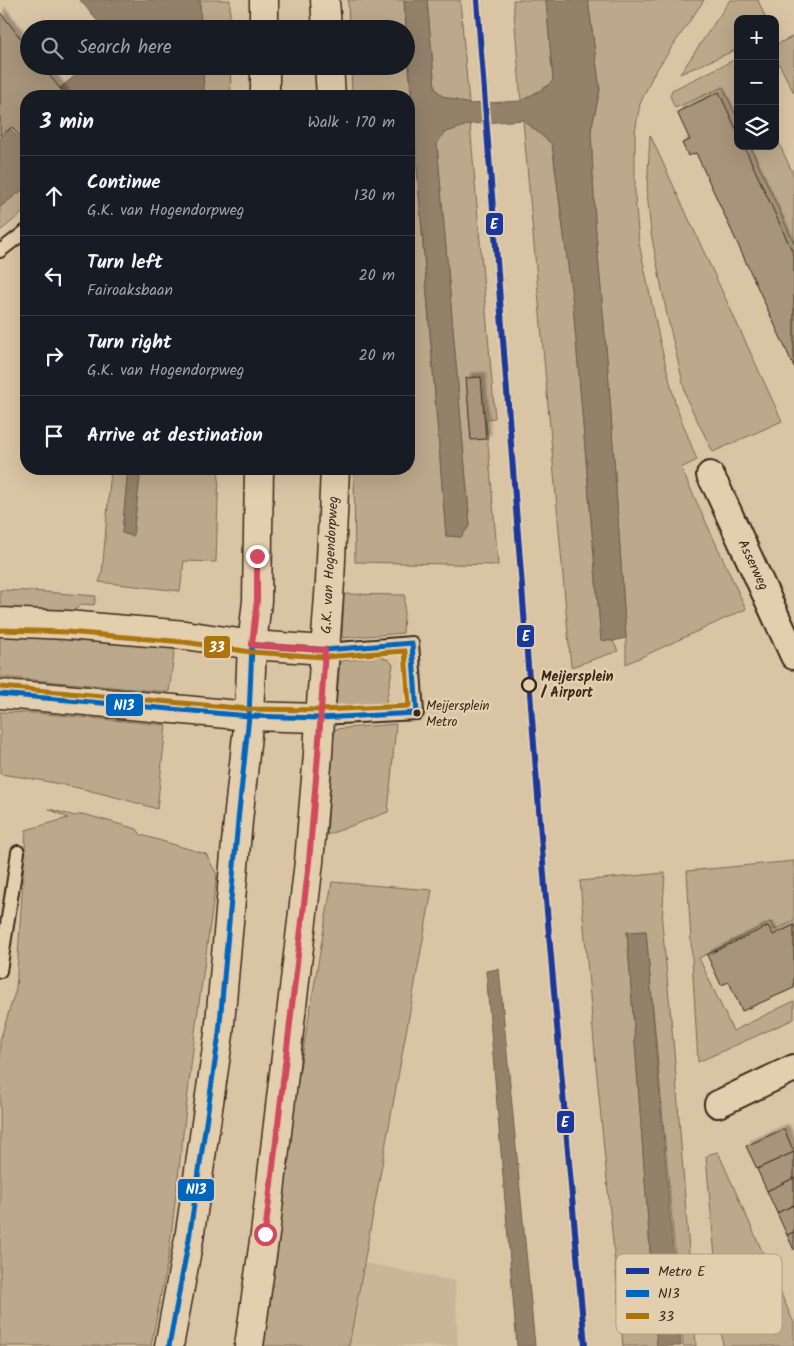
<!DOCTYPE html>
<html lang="en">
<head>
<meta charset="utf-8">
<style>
	body { margin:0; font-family:Kalam,sans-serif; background:#20242c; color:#f1f3f6 }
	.controls { position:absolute; right:15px; top:15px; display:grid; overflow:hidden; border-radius:10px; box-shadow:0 5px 20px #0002 }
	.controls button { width:45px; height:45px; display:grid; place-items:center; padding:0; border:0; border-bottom:1px solid #363941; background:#171b24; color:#f1f3f6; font:25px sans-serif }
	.stop { position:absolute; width:15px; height:15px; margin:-11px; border:4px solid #d1495b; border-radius:50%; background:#fff }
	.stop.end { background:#d1495b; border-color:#fff; box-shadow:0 1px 5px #0008 }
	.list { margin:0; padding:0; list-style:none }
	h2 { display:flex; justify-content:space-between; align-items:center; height:65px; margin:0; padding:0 20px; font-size:21px }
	h2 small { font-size:16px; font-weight:400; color:#9ea1a6 }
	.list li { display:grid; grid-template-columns:32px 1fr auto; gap:15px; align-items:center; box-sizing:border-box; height:80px; padding:0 20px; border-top:1px solid #363941 }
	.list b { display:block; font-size:19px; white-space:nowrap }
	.list p { margin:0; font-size:16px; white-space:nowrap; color:#9ea1a6 }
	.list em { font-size:16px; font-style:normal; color:#9ea1a6 }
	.icon { flex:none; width:28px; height:28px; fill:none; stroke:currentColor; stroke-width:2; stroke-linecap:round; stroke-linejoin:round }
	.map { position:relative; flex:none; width:794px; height:1346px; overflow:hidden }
	.search { position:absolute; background:#171b24; box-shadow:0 5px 20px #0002; left:20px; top:20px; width:395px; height:55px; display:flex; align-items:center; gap:12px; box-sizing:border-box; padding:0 18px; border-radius:28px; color:#9ea1a6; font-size:19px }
	.panel { position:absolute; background:#171b24; box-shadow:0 5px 20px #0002; left:20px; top:90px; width:395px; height:385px; border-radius:20px }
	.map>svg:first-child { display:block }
	.built { fill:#cab697 }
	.green { fill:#bca88b; stroke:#7c6954 }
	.water { fill:#94816a; stroke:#705e4c }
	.building { fill:#a8947a; stroke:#3b2a1e; filter:url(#shadow) }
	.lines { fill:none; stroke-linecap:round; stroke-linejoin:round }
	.lane-casing { stroke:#3b2a1e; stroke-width:16 }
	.street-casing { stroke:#3b2a1e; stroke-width:30 }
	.secondary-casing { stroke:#3b2a1e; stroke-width:31 }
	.primary-casing { stroke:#3b2a1e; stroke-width:31 }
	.lane { stroke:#e3cead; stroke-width:12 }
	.street { stroke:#e3cead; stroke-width:26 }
	.secondary { stroke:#e3cead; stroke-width:28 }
	.primary { stroke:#e3cead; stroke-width:28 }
	.bus-1-casing { stroke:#e3cead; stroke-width:9 }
	.bus-2-casing { stroke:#e3cead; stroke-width:9 }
	.bus-1 { stroke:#0065bd; stroke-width:5 }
	.bus-2 { stroke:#ac740c; stroke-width:5 }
	.metro-1-casing { stroke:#e3cead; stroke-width:10 }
	.metro-1 { stroke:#1a389a; stroke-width:6 }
	.route { stroke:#d1495b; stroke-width:6 }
	.stop-dot { fill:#e3cead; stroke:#3b2a1e; stroke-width:2.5 }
	.bus-dot { fill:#3b2a1e; stroke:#e3cead; stroke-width:2 }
	.labels { text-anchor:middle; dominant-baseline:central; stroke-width:5; stroke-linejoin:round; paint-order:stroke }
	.bus-label { font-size:13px; fill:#3b2a1e; stroke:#e3cead; text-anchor:start }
	.street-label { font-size:14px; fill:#3b2a1e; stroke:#e3cead }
	.stop-label { font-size:14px; font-weight:bold; fill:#3b2a1e; stroke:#e3cead; text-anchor:start }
	.key { fill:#e3cead; stroke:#b19d82; stroke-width:1 }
	.key-label { font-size:14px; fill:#3b2a1e }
	.line-badge { stroke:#e3cead; stroke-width:2 }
	.badge-label { font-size:14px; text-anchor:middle; font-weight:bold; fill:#fff }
</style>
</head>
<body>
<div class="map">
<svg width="794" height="1346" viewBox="0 0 794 1346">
	<defs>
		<filter id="shadow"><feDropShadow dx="4.5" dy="-4.5" stdDeviation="1" flood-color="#0004"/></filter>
	</defs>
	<rect width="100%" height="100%" fill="#d9c4a4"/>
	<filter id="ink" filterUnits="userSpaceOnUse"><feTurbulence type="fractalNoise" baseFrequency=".02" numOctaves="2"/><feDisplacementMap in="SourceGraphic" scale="10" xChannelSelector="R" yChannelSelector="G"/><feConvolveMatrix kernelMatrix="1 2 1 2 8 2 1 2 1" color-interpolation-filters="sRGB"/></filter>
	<g filter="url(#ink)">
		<path class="built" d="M331,1256L455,1281L458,1346H319Z"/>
		<g class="green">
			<path d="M200,0H230V29H201Z"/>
			<path d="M348,0H404L406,29H349Z"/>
			<path d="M427,0H460L469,104L442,96L435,88Z"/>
			<path d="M513,0H546L553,80L546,87L521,101Z"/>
			<path d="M588,0H704L653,75L640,104L635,132V197L639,243L660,342L676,406L697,460L681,468L746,609L626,664V638L608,370L595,221L591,130L600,90Z"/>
			<path d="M730,0H758L766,19H738V49L680,74Z"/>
			<path d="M406,31L446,536L461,537L470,525L437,144L444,133L470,124L495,418L486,419L498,565L355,562L354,469H409V96H352L351,66H406Z"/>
			<path d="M794,36V93L775,56V45Z"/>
			<path d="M738,58V120L723,87L675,108L670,96L672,90Z"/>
			<path d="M203,66H230L231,96H204Z"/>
			<path d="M523,120L552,144L573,304L601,640L613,641L618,651L571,667Z"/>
			<path d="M775,134L794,176V243L750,146H775Z"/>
			<path d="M650,135L782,421L713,452L687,400L667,315L651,233L647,192Z"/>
			<path d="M26,187V210L0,231V207Z"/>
			<path d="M111,469H128L122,533L132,536L141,469H219L216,562L184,561L180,591L99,582L102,574Z"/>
			<path d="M0,590L31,591L96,596L94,605L82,604L71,613L0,609Z"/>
			<path d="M344,594L405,595L403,633L342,638Z"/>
			<path d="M0,633L175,646L169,692L0,677Z"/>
			<path d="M381,657L389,660L393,665L386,702L382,704L336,708L340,661Z"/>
			<path d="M0,712L36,713L166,725L157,809C105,793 53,781 0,774Z"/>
			<path d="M396,724L388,812L327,835L334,729Z"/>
			<path d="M49,809L75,816L83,814L137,829L141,835L206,854L217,875L196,1024L169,1253L151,1346H0V1040L16,989L26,830L68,818Z"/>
			<path d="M794,861V921L775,930L770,922L699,958L733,1031L794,1001V1019L698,1062L687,871Z"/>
			<path d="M665,873L662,923L674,1051L696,1346H683L672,1219L646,931L627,932L657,1346H623L597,1076L580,881Z"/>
			<path d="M332,882L432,890L349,1346H257L282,1173Z"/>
			<path d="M718,1152L794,1323V1346H723L706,1157L710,1154Z"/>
		</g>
		<g class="water">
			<path d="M80,0H200L201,29H104Z"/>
			<path d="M404,0H427L435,88L442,96L469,104L521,101L546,87L553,80L546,0H588L600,90L591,130L595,221L608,370L626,638L613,641L601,640L573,304L552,144L523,120L470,124L444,133L437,144L470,525L461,537L446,536Z"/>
			<path d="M87,66H203L204,96H66L60,88Z"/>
			<path d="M11,129L24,145L26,144V187L0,207V138Z"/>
			<path d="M128,469H141L133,536L122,533Z"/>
			<path d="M646,931L681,1346H657L627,932Z"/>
			<path d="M499,969L535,1346H517L486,971Z"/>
		</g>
		<g class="building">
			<path d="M0,12L29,49V66H42L66,96H26V145L12,127L0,136Z"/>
			<path d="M719,92L738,133V146H744L794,255V367L696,153L688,156L682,143L690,140L677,112Z"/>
			<path d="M481,377L486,439L471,440L466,378Z"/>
			<path d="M794,925V988L742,1011L729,982L721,985L707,955L768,926L773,935Z"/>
			<path d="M784,1129L794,1152L757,1169L746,1146Z"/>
			<path d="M794,1152V1178L767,1191L757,1169Z"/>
			<path d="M794,1178V1205L777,1213L767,1191Z"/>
			<path d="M794,1205V1232L787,1235L777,1213Z"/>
			<path d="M794,1232V1250L787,1235Z"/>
		</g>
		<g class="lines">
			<defs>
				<g id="lane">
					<path d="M0,251L26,231"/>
					<path d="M320,718L417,713L412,643L325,650"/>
					<path d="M0,971L18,852"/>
				</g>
				<g id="street">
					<path d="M710,475L717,488L794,656"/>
					<path d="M718,1104L794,1068"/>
				</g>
				<g id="secondary">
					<path d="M0,622L67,625L185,635L252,645L325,650"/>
					<path d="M0,694L43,697L249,716L320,718"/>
				</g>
				<g id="primary">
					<path d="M264,0V29"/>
					<path d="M325,0L327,29"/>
					<path d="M265,66V96"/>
					<path d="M329,66L331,96"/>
					<path d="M169,1346L189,1239L219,1034L238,821L249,716L252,645L257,601L259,469"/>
					<path d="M249,1346L265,1234L309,862L318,754L320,718L330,582L335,469"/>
				</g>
			</defs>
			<use href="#lane" class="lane-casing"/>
			<use href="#street" class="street-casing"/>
			<use href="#secondary" class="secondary-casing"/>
			<use href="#primary" class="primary-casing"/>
			<use href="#lane" class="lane"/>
			<use href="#street" class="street"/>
			<use href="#secondary" class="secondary"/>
			<use href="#primary" class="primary"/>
			<defs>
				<g id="bus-1">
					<path d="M412,643L417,713L320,718L249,716L252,645L325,650Z"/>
					<path d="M0,694L249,716"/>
					<path d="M169,1346L189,1239L219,1034L238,821L249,716"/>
				</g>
				<path id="bus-2" d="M0,630L67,632L184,642L251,652L324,657L405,651L409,706L320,710L249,709L1,687"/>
			</defs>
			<use href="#bus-1" class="bus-1-casing"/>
			<use href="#bus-2" class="bus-2-casing"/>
			<use href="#bus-1" class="bus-1"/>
			<use href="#bus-2" class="bus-2"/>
			<defs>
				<path id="metro-1" d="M477,0L545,888L585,1346"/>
			</defs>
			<use href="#metro-1" class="metro-1-casing"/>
			<use href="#metro-1" class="metro-1"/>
		</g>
	</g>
	<g class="lines" filter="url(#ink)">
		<path class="route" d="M257,556V600L252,645L325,650L318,754L309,862L265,1234"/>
	</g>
	<circle class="stop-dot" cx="529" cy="685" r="7"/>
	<circle class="bus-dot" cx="417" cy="713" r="4.5"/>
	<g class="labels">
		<g class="bus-label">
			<text x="426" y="706">Meijersplein<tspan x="426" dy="16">Metro</tspan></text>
		</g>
		<g class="street-label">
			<text transform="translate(330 565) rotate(-87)">G.K. van Hogendorpweg</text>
			<text transform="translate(753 565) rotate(65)">Asserweg</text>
		</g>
		<g class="stop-label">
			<text x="541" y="677">Meijersplein<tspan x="541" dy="16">/ Airport</tspan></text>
		</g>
	</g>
	<rect x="616" y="1254" width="166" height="80" rx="8" class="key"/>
	<rect x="626" y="1268" width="23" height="6" fill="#1a389a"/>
	<rect x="626" y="1290" width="23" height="7" fill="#0065bd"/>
	<rect x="626" y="1313" width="23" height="6" fill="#ac740c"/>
	<g class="key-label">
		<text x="658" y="1276">Metro E</text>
		<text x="658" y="1298">N13</text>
		<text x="658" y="1321">33</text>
	</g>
	<g class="line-badge">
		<rect x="485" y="212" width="19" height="24" rx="5" fill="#1a389a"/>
		<rect x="516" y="624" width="19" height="24" rx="5" fill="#1a389a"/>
		<rect x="203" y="635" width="28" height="24" rx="5" fill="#ac740c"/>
		<rect x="105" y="693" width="39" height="24" rx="5" fill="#0065bd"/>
		<rect x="556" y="1110" width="19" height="24" rx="5" fill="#1a389a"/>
		<rect x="177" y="1178" width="38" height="24" rx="5" fill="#0065bd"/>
	</g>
	<g class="badge-label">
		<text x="494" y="229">E</text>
		<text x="526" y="641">E</text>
		<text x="217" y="652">33</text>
		<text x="124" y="710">N13</text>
		<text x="565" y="1127">E</text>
		<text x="196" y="1194">N13</text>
	</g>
</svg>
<div class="controls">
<button>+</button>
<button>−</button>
<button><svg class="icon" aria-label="layers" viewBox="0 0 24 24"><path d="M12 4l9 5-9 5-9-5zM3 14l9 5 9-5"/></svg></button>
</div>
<div class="stop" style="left:265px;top:1234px"></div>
<div class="stop end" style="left:257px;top:556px"></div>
<div class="search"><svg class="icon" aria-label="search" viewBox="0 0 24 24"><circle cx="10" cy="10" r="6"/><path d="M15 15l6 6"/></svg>Search here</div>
<section class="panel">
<h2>3 min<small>Walk · 170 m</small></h2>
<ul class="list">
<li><svg class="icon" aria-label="ahead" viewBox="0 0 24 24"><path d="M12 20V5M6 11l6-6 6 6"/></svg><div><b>Continue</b><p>G.K. van Hogendorpweg</p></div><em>130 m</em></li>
<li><svg class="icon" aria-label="left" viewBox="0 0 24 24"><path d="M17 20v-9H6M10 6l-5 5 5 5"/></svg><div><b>Turn left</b><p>Fairoaksbaan</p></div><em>20 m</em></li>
<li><svg class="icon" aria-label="right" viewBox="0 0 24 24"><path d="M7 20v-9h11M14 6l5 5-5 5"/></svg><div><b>Turn right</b><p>G.K. van Hogendorpweg</p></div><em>20 m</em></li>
<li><svg class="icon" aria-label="arrive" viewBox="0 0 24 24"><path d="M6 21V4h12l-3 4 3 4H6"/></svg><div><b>Arrive at destination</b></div></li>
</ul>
</section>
</div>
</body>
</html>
